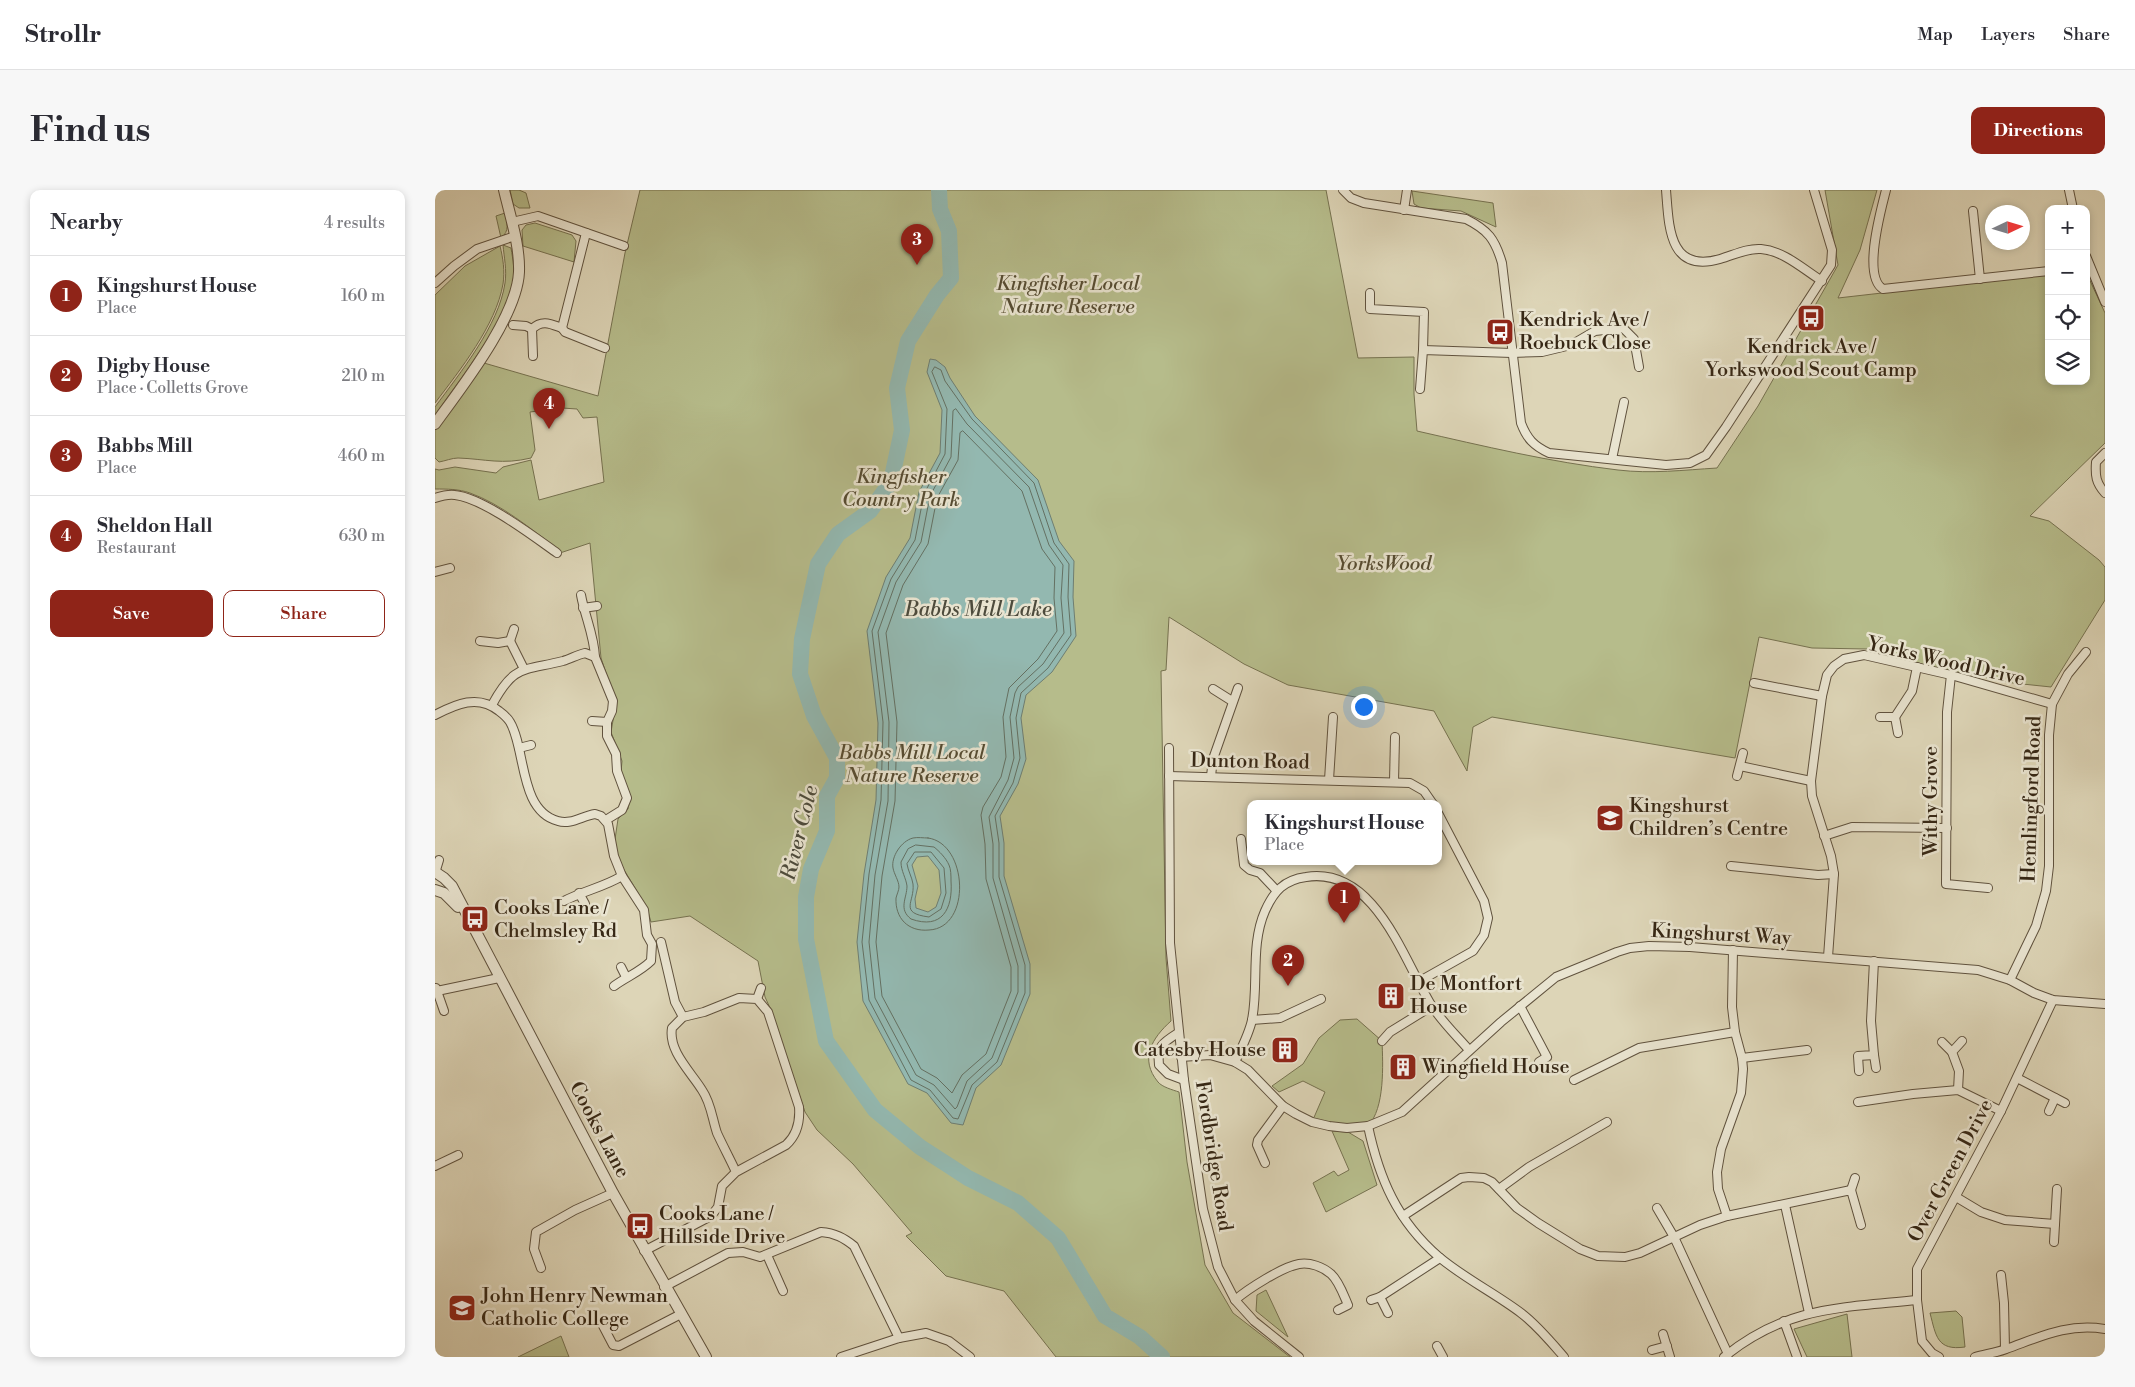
<!DOCTYPE html>
<html lang="en">
<head>
<meta charset="utf-8">
<style>
	body { margin:0; font-family:"Libre Bodoni",serif; background:#f7f7f7; color:#2b2b33 }
	.controls { position:absolute; right:15px; top:15px; display:grid; overflow:hidden; border-radius:10px; box-shadow:0 2px 8px #0003 }
	.controls button { width:45px; height:45px; display:grid; place-items:center; padding:0; border:0; border-bottom:1px solid #e1e1e2; background:#fff; color:#2b2b33; font:25px sans-serif }
	.compass { position:absolute; left:1550px; top:15px; width:45px; height:45px; border-radius:50%; background:#fff; box-shadow:0 2px 8px #0003; rotate:86deg }
	.you { position:absolute; left:928px; top:516px; width:18px; height:18px; margin:-12px; border:4px solid #fff; border-radius:50%; background:#1a73e8; box-shadow:0 0 0 8px #1a73e833 }
	.badge { display:grid; place-items:center; width:32px; height:32px; border-radius:50%; background:#8f2418; color:#fff; font-size:16px; font-weight:700 }
	.pin { position:absolute; translate:-50% -41px; filter:drop-shadow(0 1px 2px #0008) }
	.pin::after { content:''; position:absolute; top:26px; width:18px; height:15px; background:inherit; clip-path:polygon(0 0,100% 0,50% 100%) }
	.popup { position:absolute; left:812px; top:610px; width:195px; height:65px; box-sizing:border-box; display:grid; place-content:center; border-radius:10px; background:#fff; filter:drop-shadow(0 1px 4px #0005); font-size:16px; white-space:nowrap; color:#7c7c81 }
	.popup b { font-size:19px; color:#2b2b33 }
	.popup::after { content:''; position:absolute; left:50%; top:100%; margin-left:-10px; border:10px solid transparent; border-top-color:#fff }
	.list { margin:0; padding:0; list-style:none }
	h2 { display:flex; justify-content:space-between; align-items:center; height:65px; margin:0; padding:0 20px; font-size:21px }
	h2 small { font-size:16px; font-weight:400; color:#7c7c81 }
	.list li { display:grid; grid-template-columns:32px 1fr auto; gap:15px; align-items:center; box-sizing:border-box; height:80px; padding:0 20px; border-top:1px solid #e1e1e2 }
	.list b { display:block; font-size:19px; white-space:nowrap }
	.list p { margin:0; font-size:16px; white-space:nowrap; color:#7c7c81 }
	.list em { font-size:16px; font-style:normal; color:#7c7c81 }
	.actions { display:flex; gap:10px; padding:15px 20px }
	.actions a { flex:1; padding:11px 0; border:1px solid #8f2418; border-radius:10px; text-align:center; font-size:18px; color:#8f2418 }
	.actions .main { background:#8f2418; color:#fff }
	.icon { flex:none; width:28px; height:28px; fill:none; stroke:currentColor; stroke-width:2; stroke-linecap:round; stroke-linejoin:round }
	.map { position:relative; flex:none; width:1670px; height:1167px; overflow:hidden; border-radius:10px }
	header { display:flex; align-items:center; gap:30px; box-sizing:border-box; height:70px; padding:0 25px; background:#fff; border-bottom:1px solid #e1e1e2 }
	header strong { font-size:24px }
	nav { display:flex; gap:28px; margin-inline-start:auto; font-size:18px }
	.intro { display:flex; align-items:center; justify-content:space-between; box-sizing:border-box; height:120px; padding:0 30px }
	h1 { margin:0; font-size:35px }
	.button { padding:12px 22px; border-radius:10px; background:#8f2418; color:#fff; font-size:18px; font-weight:700 }
	main { display:flex; gap:30px; padding:0 30px }
	aside { flex:1; background:#fff; border-radius:10px; box-shadow:0 2px 8px #0003 }
	.map>svg:first-child { display:block }
	.green { fill:#b6bc8b; stroke:#767250 }
	.water { fill:#93b8b0; stroke:#6e7e72; fill-rule:evenodd }
	.lines { fill:none; stroke-linecap:round; stroke-linejoin:round }
	.shore { stroke:#647062; stroke-width:1 }
	.river { stroke:#93b8b0; stroke-width:16 }
	.minor-casing { stroke:#60523e; stroke-width:10 }
	.tertiary-casing { stroke:#60523e; stroke-width:12 }
	.minor { stroke:#e9e4d0; stroke-width:8 }
	.tertiary { stroke:#e9e4d0; stroke-width:10 }
	.labels { text-anchor:middle; dominant-baseline:central; stroke-width:5; stroke-linejoin:round; paint-order:stroke }
	.park-label { font-size:20px; font-style:italic; fill:#564c32; stroke:#e9e4d0 }
	.poi-label { font-size:20px; fill:#362715; stroke:#e9e4d0; text-anchor:start }
	.street-label { font-size:20px; fill:#362715; stroke:#e9e4d0 }
	.water-label { font-size:21px; font-style:italic; fill:#4d4b3c; stroke:#e9e4d0 }
</style>
</head>
<body>
<header>
<strong>Strollr</strong>
<nav><a>Map</a><a>Layers</a><a>Share</a></nav>
</header>
<div class="intro"><h1>Find us</h1><a class="button">Directions</a></div>
<main>
<aside>
<h2>Nearby<small>4 results</small></h2>
<ul class="list">
<li><span class="badge">1</span><div><b>Kingshurst House</b><p>Place</p></div><em>160 m</em></li>
<li><span class="badge">2</span><div><b>Digby House</b><p>Place · Colletts Grove</p></div><em>210 m</em></li>
<li><span class="badge">3</span><div><b>Babbs Mill</b><p>Place</p></div><em>460 m</em></li>
<li><span class="badge">4</span><div><b>Sheldon Hall</b><p>Restaurant</p></div><em>630 m</em></li>
</ul>
<div class="actions"><a class="main">Save</a><a>Share</a></div>
</aside>
<div class="map">
<svg width="1670" height="1167" viewBox="0 0 1670 1167">
	<rect width="100%" height="100%" fill="#ddd5b7"/>
	<filter id="stains"><feTurbulence type="fractalNoise" baseFrequency=".004" numOctaves="4"/><feColorMatrix values="0 0 0 0 .2 0 0 0 0 .09 0 0 0 0 .02 0 0 0 .5 -.17"/></filter>
	<radialGradient id="worn" r=".72"><stop offset=".6" stop-color="#630" stop-opacity="0"/><stop offset="1" stop-color="#630" stop-opacity=".3"/></radialGradient>
	<g class="green">
		<path d="M75,0H84L91,3L95,18H84L78,14Z"/>
		<path d="M205,0H891L923,168L979,167V204L982,241C1048,256 1115,272 1183,280C1216,284 1249,280 1282,278L1323,216L1403,75L1390,0H1442L1425,60L1403,108L1614,84V191H1651V82L1670,123V253L1595,326L1614,331L1664,370L1670,377V410L1616,497L1578,493L1493,476L1432,459L1377,458L1324,447L1300,568L1057,527L1038,537L1032,581L999,521L853,495L809,474L734,427L731,480L726,481L731,768L736,831C717,848 704,869 723,892C727,897 738,900 744,902L752,972L770,1075L798,1123L855,1167H621L569,1101L511,1086L471,1046L477,1043L418,974L382,940L370,922L336,820L330,807L323,771L255,726L216,732L212,718L188,678L179,656L183,629L193,619L195,607L186,582L187,571L176,542L181,513L166,468L155,353L122,364L123,359C96,339 66,314 35,303C24,299 12,299 0,299V279L4,280L20,277L61,283L68,277L96,270L104,310L169,292L162,227L148,228L142,219L127,218L95,222L100,260L96,268C67,275 51,269 23,268C17,268 10,271 4,272L0,268V240L49,173L163,206L190,63Z"/>
		<path d="M977,1L1058,13L1061,37L1026,21L986,18L979,14Z"/>
		<path d="M70,23C72,33 75,41 66,48L61,26Z"/>
		<path d="M100,33L137,45L141,51L139,72L88,56L87,40L91,35Z"/>
		<path d="M68,55L76,58C78,70 80,81 78,93C72,130 22,193 0,225V217C25,183 64,135 70,93C72,80 69,67 68,55Z"/>
		<path d="M65,56C68,68 70,81 68,94C61,135 25,180 0,213V105L30,76Z"/>
		<path d="M922,829L947,851C948,875 950,918 933,936L877,932L890,902L868,891L844,902L837,896L868,874L884,848L905,830Z"/>
		<path d="M897,941L913,942L928,951L942,995L891,1022L878,993L899,981L903,986L914,980Z"/>
		<path d="M831,1100L853,1147L821,1121L822,1105Z"/>
		<path d="M1521,1121L1527,1127L1530,1157C1502,1161 1501,1146 1495,1123Z"/>
		<path d="M1412,1124L1417,1167H1372L1359,1139Z"/>
		<path d="M126,1146L134,1167H83Z"/>
	</g>
	<path class="water" d="M495,169L501,170L510,177L515,188L540,226L603,290L624,351L639,371L638,407L641,446L617,482L591,505L586,528L591,569L583,594L565,626L569,653V686L595,774V804L566,875L541,898L528,935L516,933L492,903L473,894L428,811L422,752L429,684L441,610L443,533L432,441L451,387L475,348L484,302L505,263L507,220L492,182ZM493,666L504,680L506,703L501,717L493,722L481,718L480,709L483,696L477,675L482,667Z"/>
	<g class="lines">
		<g class="shore">
			<path d="M500,177L506,180L510,191L537,229L599,293L619,353L634,374L633,407L636,445L613,478L586,503L581,528L585,568L578,593L560,626L564,653V687L590,775V803L562,872L537,895L523,929L518,928L495,900L476,890L434,810L427,752L434,684L446,610L448,532L437,441L456,389L480,350L489,304L510,264L512,219L497,182Z"/>
			<path d="M521,219L532,234L594,297L614,355L628,375L626,408L629,443L608,474L583,497L580,503L575,527L579,568L573,590L554,627L558,654V688L583,776V802L557,868L532,891L522,917L520,919L499,895L481,885L440,808L434,752L440,685L453,611L454,532L443,442L461,392L486,352L495,306L516,267L518,221Z"/>
			<path d="M528,241L587,301L607,359L620,377L619,408L622,441L603,469L574,498L568,527L571,567L566,587L548,617L546,625L550,654L551,689L576,777V801L551,864L527,885L517,903L502,888L486,879L447,806L441,752L447,686L460,611L462,532L451,443L468,395L493,354L502,308L523,270L525,243Z"/>
			<path d="M493,648C533,653 537,738 494,740C473,742 460,728 461,708C462,704 464,700 464,697C464,691 459,684 458,678C456,667 466,651 478,648C483,647 488,648 493,648Z"/>
			<path d="M481,655L499,657C504,661 511,668 514,675C516,679 516,686 516,691C518,719 507,740 476,729C463,719 472,708 472,696C471,688 466,681 466,672L473,659Z"/>
			<path d="M480,662H496L509,678L511,703L506,719L494,727C463,723 480,712 478,694C477,687 473,681 472,674Z"/>
		</g>
		<path class="river" d="M504,0L505,19L514,41L516,88L502,105L473,151L462,198L467,240L456,292L435,321L403,344L383,374L367,449L365,484L379,526L402,568V588L392,606V641L376,679L371,707V749L391,851L440,920L485,957L513,975L533,988L583,1013L623,1048L670,1126L705,1147L727,1167"/>
		<defs>
			<g id="minor">
				<path d="M908,0L916,8L929,13L1031,29C1053,40 1060,49 1067,73L1086,233C1092,249 1099,256 1114,263L1231,275L1255,273L1271,265L1291,237L1396,75L1397,60L1379,0"/>
				<path d="M1231,0C1234,35 1233,84 1285,69C1299,65 1312,58 1326,59C1349,61 1368,79 1387,91"/>
				<path d="M1451,0C1446,20 1427,86 1448,99L1614,81"/>
				<path d="M1634,0L1638,19"/>
				<path d="M969,20L972,0"/>
				<path d="M1538,21L1545,89"/>
				<path d="M77,32L103,26L189,56"/>
				<path d="M151,43L127,138L130,142L170,158"/>
				<path d="M1651,66L1670,112"/>
				<path d="M0,93L19,76L42,59L80,46"/>
				<path d="M935,103V119L989,122L988,160"/>
				<path d="M78,135L91,136L97,139"/>
				<path d="M98,166L97,139C107,129 116,134 127,138"/>
				<path d="M985,199L988,160L1077,163L1107,162L1136,155L1160,141L1188,138L1199,149L1204,177"/>
				<path d="M1670,263L1661,272C1660,286 1661,293 1670,303"/>
				<path d="M1177,269L1189,212"/>
				<path d="M0,308C6,306 13,304 20,305C48,308 98,346 122,363"/>
				<path d="M0,382L15,378"/>
				<path d="M146,405C150,427 159,445 160,467"/>
				<path d="M148,418L162,416"/>
				<path d="M45,451L63,453L75,451L89,479"/>
				<path d="M75,451L79,439"/>
				<path d="M1516,485L1512,522L1511,694L1553,698"/>
				<path d="M1319,493L1387,506"/>
				<path d="M778,499L797,511"/>
				<path d="M57,515C79,474 88,481 128,471C135,469 142,465 150,463L160,467L178,511L177,521L172,532V546L181,564L182,581L192,608L187,620L171,630"/>
				<path d="M0,525C21,514 43,504 64,521C68,524 72,527 75,532C91,559 84,621 123,631C136,635 147,626 160,624L166,626L173,634L179,666L187,686L209,720L212,745L217,754L216,771C205,782 191,787 179,796"/>
				<path d="M1445,527H1460L1477,501L1482,477"/>
				<path d="M1460,527L1463,543"/>
				<path d="M157,531L172,532"/>
				<path d="M84,558L96,555"/>
				<path d="M734,558L735,753L749,890L768,1019L783,1077L800,1110L819,1131L864,1167"/>
				<path d="M1305,576L1376,591"/>
				<path d="M734,586L975,593L989,601L998,614"/>
				<path d="M776,586L778,569L803,498"/>
				<path d="M1302,586L1308,563"/>
				<path d="M894,590L898,527"/>
				<path d="M959,592L960,547"/>
				<path d="M1389,646L1417,637L1512,638"/>
				<path d="M806,649L809,675L815,680L825,683L841,700"/>
				<path d="M1296,676L1383,685L1399,684"/>
				<path d="M0,683L4,670"/>
				<path d="M144,703L150,714"/>
				<path d="M129,711C148,701 169,697 187,686"/>
				<path d="M226,752L240,812L248,827"/>
				<path d="M1393,767L1399,684L1396,666L1377,606L1376,591L1387,506L1392,485L1399,476L1409,469L1429,465L1516,485L1617,514"/>
				<path d="M186,777L191,787"/>
				<path d="M1575,790L1601,736L1611,701L1614,676V545L1617,514L1633,484L1651,462"/>
				<path d="M983,792L1038,761L1049,745L1053,728L1049,711L1003,623"/>
				<path d="M1,798L9,821"/>
				<path d="M2,801L64,788"/>
				<path d="M322,809L326,798"/>
				<path d="M1085,816L1112,867L1104,872"/>
				<path d="M817,830L845,828L886,809"/>
				<path d="M743,843C727,853 722,856 724,875L733,884L749,890"/>
				<path d="M947,851L955,842L997,816"/>
				<path d="M1507,852L1517,862"/>
				<path d="M1439,865L1441,878"/>
				<path d="M746,867L775,865L800,872L813,880L848,916L861,924L877,932L894,936L912,938L933,936L967,922L1066,832L1121,787L1182,762L1195,758L1214,756L1255,757L1543,780L1575,790L1599,803L1618,810L1670,814"/>
				<path d="M1307,868L1372,860"/>
				<path d="M800,872C806,859 814,844 817,830C824,795 815,755 830,721C839,701 849,690 871,687C939,676 968,768 995,813C1005,830 1021,845 1034,860"/>
				<path d="M1424,881L1423,866L1439,865L1436,831L1439,771"/>
				<path d="M1582,888L1630,913"/>
				<path d="M1139,890L1204,858L1300,842"/>
				<path d="M1523,900L1524,881L1517,862L1527,851"/>
				<path d="M1423,912L1478,904L1523,900L1566,921"/>
				<path d="M1614,921L1620,908"/>
				<path d="M933,936C944,988 962,1031 1004,1067C1029,1088 1061,1104 1086,1123C1102,1135 1116,1152 1129,1167"/>
				<path d="M830,973L822,955L823,950L848,916"/>
				<path d="M0,976L23,965"/>
				<path d="M1064,999L1094,977L1172,932"/>
				<path d="M1416,1000L1420,988"/>
				<path d="M1521,1007L1546,1022L1570,1030L1620,1034"/>
				<path d="M1350,1015L1374,1123"/>
				<path d="M1222,1018L1239,1047L1293,1164"/>
				<path d="M968,1026L1026,988L1034,987L1049,988L1057,992L1082,1018L1103,1033L1145,1059L1163,1066L1190,1067L1205,1063L1265,1035L1292,1026L1416,1000L1426,1035"/>
				<path d="M1292,1026L1283,999L1282,982L1286,959L1306,903L1308,879L1307,868L1300,842L1297,817L1298,760"/>
				<path d="M1619,1052L1622,999"/>
				<path d="M209,1061L276,1026L283,1017L287,996L301,982C295,969 288,956 282,943C277,928 276,913 267,900C256,882 233,861 237,838L248,827L269,822L304,808L322,809L333,822L364,917C365,930 362,945 351,955L301,982"/>
				<path d="M332,1065L348,1101"/>
				<path d="M106,1078L99,1059L101,1042L140,1020L178,1003"/>
				<path d="M1566,1085L1569,1113L1570,1159"/>
				<path d="M229,1097L293,1063L308,1062L325,1067L386,1042C400,1043 409,1048 419,1056L464,1148"/>
				<path d="M945,1107L953,1123"/>
				<path d="M800,1110C813,1099 847,1077 864,1074C875,1072 888,1077 896,1084C904,1091 909,1106 913,1115L903,1120"/>
				<path d="M936,1110L945,1107L1005,1068"/>
				<path d="M1349,1131L1362,1167"/>
				<path d="M167,1134L178,1155L184,1156L246,1124"/>
				<path d="M1228,1144L1235,1167"/>
				<path d="M1002,1156L1008,1167"/>
				<path d="M1217,1160L1232,1156"/>
				<path d="M406,1167L464,1148L491,1143L514,1151L535,1167"/>
				<path d="M1289,1167C1352,1116 1406,1118 1482,1110"/>
				<path d="M1504,1167L1497,1163L1487,1151L1482,1110V1079L1566,921L1618,810"/>
				<path d="M1540,1167C1550,1164 1561,1163 1571,1159C1605,1147 1632,1133 1670,1139"/>
			</g>
			<g id="tertiary">
				<path d="M0,234C26,198 82,127 84,82C85,55 75,26 69,0"/>
				<path d="M0,682L9,688L17,696L178,1003L271,1167"/>
				<path d="M0,700L9,703L23,717"/>
			</g>
		</defs>
		<use href="#minor" class="minor-casing"/>
		<use href="#tertiary" class="tertiary-casing"/>
		<use href="#minor" class="minor"/>
		<use href="#tertiary" class="tertiary"/>
	</g>
	<defs>
		<symbol id="bus-square" viewBox="-11 -11 22 22"><rect x="-9" y="-9" width="18" height="18" rx="4" fill="#8f2418" stroke="#e9e4d0"/><path d="M-5-6H5V4H4V6H2V4H-2V6H-4V4H-5ZM-3.5-4V0h7V-4ZM-3.5 1.2v1.5H-2V1.2ZM2 1.2v1.5H3.5V1.2Z" fill="#fff"/></symbol>
		<symbol id="school-square" viewBox="-11 -11 22 22"><rect x="-9" y="-9" width="18" height="18" rx="4" fill="#8f2418" stroke="#e9e4d0"/><path d="M0-5L7-2L0 1L-7-2ZM-4 1L0 2.5L4 1V4Q0 6-4 4Z" fill="#fff"/></symbol>
		<symbol id="building-square" viewBox="-11 -11 22 22"><rect x="-9" y="-9" width="18" height="18" rx="4" fill="#8f2418" stroke="#e9e4d0"/><path d="M-4-6H4V6H1V3H-1V6H-4ZM-2.5-4.3h1.7v1.8h-1.7ZM.8-4.3h1.7v1.8H.8ZM-2.5-1h1.7V.8h-1.7ZM.8-1h1.7V.8H.8Z" fill="#fff"/></symbol>
	</defs>
	<g fill-rule="evenodd">
		<use href="#bus-square" x="1360" y="112" width="32" height="32"/>
		<use href="#bus-square" x="1049" y="126" width="32" height="32"/>
		<use href="#school-square" x="1159" y="612" width="32" height="32"/>
		<use href="#bus-square" x="24" y="713" width="32" height="32"/>
		<use href="#building-square" x="940" y="790" width="32" height="32"/>
		<use href="#building-square" x="834" y="844" width="32" height="32"/>
		<use href="#building-square" x="952" y="861" width="32" height="32"/>
		<use href="#bus-square" x="189" y="1020" width="32" height="32"/>
		<use href="#school-square" x="11" y="1102" width="32" height="32"/>
	</g>
	<g class="labels">
		<g class="park-label">
			<text x="633" y="94">Kingfisher Local<tspan x="633" dy="23">Nature Reserve</tspan></text>
			<text x="466" y="287">Kingfisher<tspan x="466" dy="23">Country Park</tspan></text>
			<text x="949" y="374">YorksWood</text>
			<text x="477" y="563">Babbs Mill Local<tspan x="477" dy="23">Nature Reserve</tspan></text>
		</g>
		<g class="poi-label">
			<text x="1084" y="130">Kendrick Ave /<tspan x="1084" dy="23">Roebuck Close</tspan></text>
			<text x="1376" y="157" text-anchor="middle">Kendrick Ave /<tspan x="1376" dy="23">Yorkswood Scout Camp</tspan></text>
			<text x="1194" y="616">Kingshurst<tspan x="1194" dy="23">Children’s Centre</tspan></text>
			<text x="59" y="718">Cooks Lane /<tspan x="59" dy="23">Chelmsley Rd</tspan></text>
			<text x="975" y="794">De Montfort<tspan x="975" dy="23">House</tspan></text>
			<text x="831" y="860" text-anchor="end">Catesby House</text>
			<text x="987" y="877">Wingfield House</text>
			<text x="224" y="1024">Cooks Lane /<tspan x="224" dy="23">Hillside Drive</tspan></text>
			<text x="46" y="1106">John Henry Newman<tspan x="46" dy="23">Catholic College</tspan></text>
		</g>
		<g class="street-label">
			<text transform="translate(1511 472) rotate(13)">Yorks Wood Drive</text>
			<text transform="translate(815 572) rotate(1)">Dunton Road</text>
			<text transform="translate(1597 609) rotate(-88)">Hemlingford Road</text>
			<text transform="translate(1496 611) rotate(-90)">Withy Grove</text>
			<text transform="translate(1286 745) rotate(3)">Kingshurst Way</text>
			<text transform="translate(164 940) rotate(62)">Cooks Lane</text>
			<text transform="translate(778 966) rotate(81)">Fordbridge Road</text>
			<text transform="translate(1516 981) rotate(-62)">Over Green Drive</text>
		</g>
		<g class="water-label">
			<text x="543" y="420">Babbs Mill Lake</text>
			<text transform="translate(365 643) rotate(-76)">River Cole</text>
		</g>
	</g>
	<rect width="100%" height="100%" filter="url(#stains)"/>
	<rect width="100%" height="100%" fill="url(#worn)"/>
</svg>
<div class="controls">
<button>+</button>
<button>−</button>
<button><svg class="icon" aria-label="locate" viewBox="0 0 24 24"><circle cx="12" cy="12" r="6"/><path d="M12 2v4M12 18v4M2 12h4M18 12h4"/></svg></button>
<button><svg class="icon" aria-label="layers" viewBox="0 0 24 24"><path d="M12 4l9 5-9 5-9-5zM3 14l9 5 9-5"/></svg></button>
</div>
<svg class="compass" viewBox="-18 -18 36 36"><path d="M0-13l5 13h-10z" fill="#e53935"/><path d="M0 13l5-13h-10z" fill="#7c7c81"/></svg>
<div class="you"></div>
<div class="pin badge" style="left:909px;top:733px">1</div>
<div class="popup"><b>Kingshurst House</b>Place</div>
<div class="pin badge" style="left:853px;top:796px">2</div>
<div class="pin badge" style="left:482px;top:75px">3</div>
<div class="pin badge" style="left:114px;top:239px">4</div>
</div>
</main>
</body>
</html>
